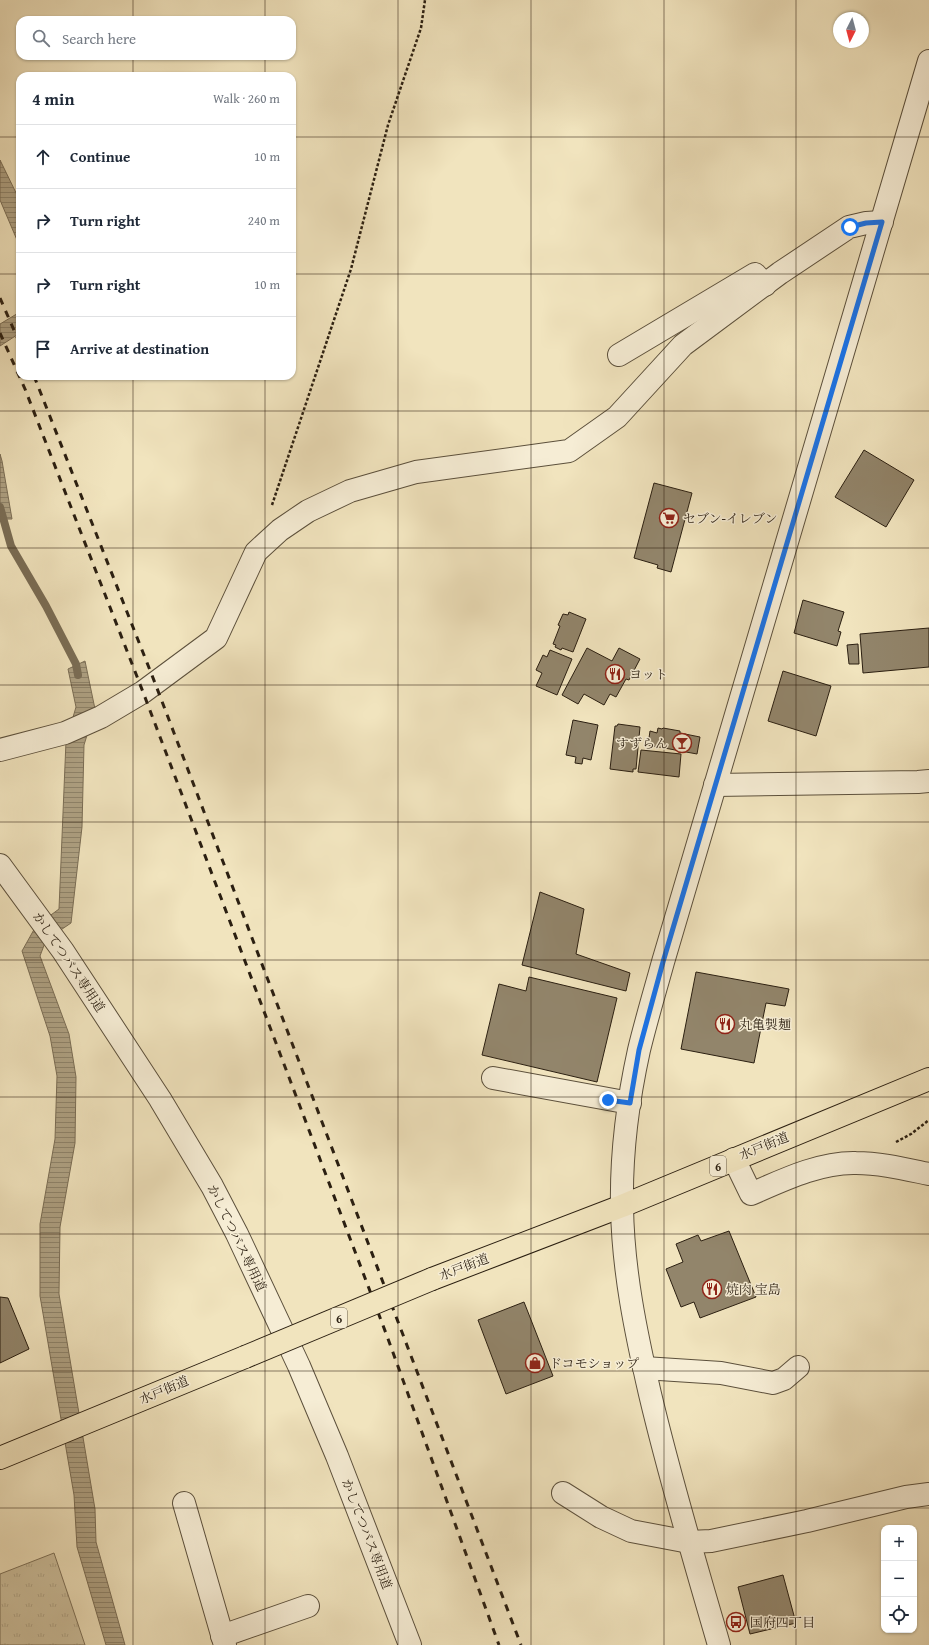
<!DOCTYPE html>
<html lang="en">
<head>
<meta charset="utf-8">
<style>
	body { margin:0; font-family:"Gentium Book Plus","Noto Serif JP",serif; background:#f2f2f3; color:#1f2937 }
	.controls { position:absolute; right:12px; bottom:12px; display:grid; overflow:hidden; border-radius:8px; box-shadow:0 1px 3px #0004 }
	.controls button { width:36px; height:36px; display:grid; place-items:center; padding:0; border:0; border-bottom:1px solid #e0e1e3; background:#fff; color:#1f2937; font:20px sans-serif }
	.compass { position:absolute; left:833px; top:12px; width:36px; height:36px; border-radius:50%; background:#fff; box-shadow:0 1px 3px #0004; rotate:186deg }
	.stop { position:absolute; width:12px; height:12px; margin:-9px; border:3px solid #1a73e8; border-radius:50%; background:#fff }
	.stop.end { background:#1a73e8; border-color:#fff; box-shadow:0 1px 4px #0008 }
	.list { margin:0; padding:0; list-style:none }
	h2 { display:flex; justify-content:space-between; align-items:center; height:52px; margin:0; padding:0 16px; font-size:17px }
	h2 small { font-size:13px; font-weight:400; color:#747a83 }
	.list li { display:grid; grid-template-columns:26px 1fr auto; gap:12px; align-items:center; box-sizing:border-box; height:64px; padding:0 16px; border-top:1px solid #e0e1e3 }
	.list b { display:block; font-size:15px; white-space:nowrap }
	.list em { font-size:13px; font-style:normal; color:#747a83 }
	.icon { flex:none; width:22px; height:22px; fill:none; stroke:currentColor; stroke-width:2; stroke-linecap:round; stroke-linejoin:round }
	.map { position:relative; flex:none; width:929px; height:1645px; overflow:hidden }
	.search { position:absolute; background:#fff; box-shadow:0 1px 3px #0004; left:16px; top:16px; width:280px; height:44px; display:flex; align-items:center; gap:10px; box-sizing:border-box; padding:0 14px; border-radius:12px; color:#747a83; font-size:15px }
	.panel { position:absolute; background:#fff; box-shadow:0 1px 3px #0004; left:16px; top:72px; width:280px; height:308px; border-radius:12px }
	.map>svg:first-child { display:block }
	.park { fill:url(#park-tufts); stroke:#7d7159 }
	.water { fill:url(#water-rules); stroke:#7a6d55 }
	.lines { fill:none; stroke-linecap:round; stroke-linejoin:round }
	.stream { stroke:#7a6d55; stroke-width:8 }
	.building { fill:#92856b; stroke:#2b1f11 }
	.minor-casing { stroke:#5c503c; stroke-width:24 }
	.highway-casing { stroke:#2b1f11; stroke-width:24 }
	.path { stroke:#2b1f11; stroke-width:2.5; stroke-dasharray:3 2; stroke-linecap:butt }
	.minor { stroke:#f6edd5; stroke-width:22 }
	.highway { stroke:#f1e4be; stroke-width:22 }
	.rail { stroke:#2b1f11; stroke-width:3; stroke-dasharray:7 7; stroke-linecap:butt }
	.highway-bridge-casing { stroke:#2b1f11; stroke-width:24; stroke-linecap:butt }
	.highway-bridge { stroke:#f1e4be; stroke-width:22 }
	.route { stroke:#1a73e8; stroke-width:5 }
	.grid { fill:none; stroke:#2b1f11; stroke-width:1; stroke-opacity:0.55 }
	.labels { text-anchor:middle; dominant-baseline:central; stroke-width:3; stroke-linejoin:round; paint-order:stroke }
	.shield { fill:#f6edd5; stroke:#685d4c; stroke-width:1 }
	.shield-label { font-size:12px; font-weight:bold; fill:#2b1f11 }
	.poi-label { font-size:13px; fill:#2b1f11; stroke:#f6edd5; text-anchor:start }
	.street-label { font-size:13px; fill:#2b1f11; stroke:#f6edd5 }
</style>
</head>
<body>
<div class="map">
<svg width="929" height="1645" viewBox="0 0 929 1645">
	<defs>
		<pattern id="park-tufts" width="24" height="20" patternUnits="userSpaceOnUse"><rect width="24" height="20" fill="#cfc3a1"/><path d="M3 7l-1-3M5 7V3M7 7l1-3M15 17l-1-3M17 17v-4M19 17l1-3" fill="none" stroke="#b2a78a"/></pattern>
		<pattern id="water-rules" width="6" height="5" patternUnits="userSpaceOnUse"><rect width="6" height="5" fill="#aea183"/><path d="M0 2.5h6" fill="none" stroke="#8e836a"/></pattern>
	</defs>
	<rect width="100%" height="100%" fill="#f1e4be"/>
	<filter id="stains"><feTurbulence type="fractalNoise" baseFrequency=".005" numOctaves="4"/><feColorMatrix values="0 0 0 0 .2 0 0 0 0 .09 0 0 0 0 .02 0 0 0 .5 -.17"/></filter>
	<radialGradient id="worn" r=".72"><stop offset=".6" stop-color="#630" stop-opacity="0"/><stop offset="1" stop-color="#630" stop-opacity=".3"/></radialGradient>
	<path class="park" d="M54,1553L85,1645H0V1574Z"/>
	<g class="water">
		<path d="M0,160L20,201V247L0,200Z"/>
		<path d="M20,312V333L0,346V324Z"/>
		<path d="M0,454L2,461L12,519H0Z"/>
		<path d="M85,661L95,709L84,745L82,827L71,923L46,940L40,956L69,1034L76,1077L75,1143L60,1227L59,1294L95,1509L96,1542L125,1645H106L77,1547L74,1495L40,1296V1224L55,1139L57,1076L50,1036L22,951L36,926L59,909L66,741L76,707L68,669Z"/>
	</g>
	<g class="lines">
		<path class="stream" d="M0,507L11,546L46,606L76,664L78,675"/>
	</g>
	<g class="building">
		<path d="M864,450L914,480L886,527L835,497Z"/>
		<path d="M654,483L692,493L671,572L657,568L658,565L634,558Z"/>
		<path d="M803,600L844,612L838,631L841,632L837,646L794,633Z"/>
		<path d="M569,612L586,619L573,652L562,648L561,650L555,647L556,645L553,644L560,626L558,625L563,614L568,615Z"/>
		<path d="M929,628V667L863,673L860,634Z"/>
		<path d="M858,644L859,664H849L847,645Z"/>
		<path d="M587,648L612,661L619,648L640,659L629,680L626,679L616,697L610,694L604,705L584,694L578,704L562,695Z"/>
		<path d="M550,650L572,659L557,695L536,686L542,673L536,670L543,655L547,657Z"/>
		<path d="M783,671L831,686L816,736L768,721Z"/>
		<path d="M573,720L598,725L591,760L583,758L582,764L575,763L576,757L566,755Z"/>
		<path d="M618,724L640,727L636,769H633V772L610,769L615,726H617Z"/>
		<path d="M658,728L662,729L663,728L680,731V733L700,737L697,754L648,745L650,731L657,733Z"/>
		<path d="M641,750L681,754L679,777L638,772Z"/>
		<path d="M540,892L584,909L576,954L630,973L626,991L522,965Z"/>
		<path d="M696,972L789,989L785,1006L766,1003L754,1063L681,1049Z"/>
		<path d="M529,977L617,998L597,1082L482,1055L499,984L526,991Z"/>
		<path d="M729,1231L756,1297L700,1318L694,1302L681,1307L666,1269L683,1262L676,1244L698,1235L701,1241Z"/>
		<path d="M0,1297L8,1298L29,1349L0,1363Z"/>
		<path d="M524,1302L553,1376L506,1394L478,1320Z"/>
		<path d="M783,1575L796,1623L750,1634L738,1587Z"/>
	</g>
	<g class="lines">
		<defs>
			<g id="minor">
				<path d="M619,355L755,274L765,285"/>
				<path d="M0,750L65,733L101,717L143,692L216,638L256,552L280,530L308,511L350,491L416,472L569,451L617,417L683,345L780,273L849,227L866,223L882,222"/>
				<path d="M715,785L918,782L929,781"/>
				<path d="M0,865L63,951L160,1099L212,1186L237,1234L299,1366L337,1456L410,1645"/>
				<path d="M493,1078L630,1103"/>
				<path d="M734,1159L751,1194C783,1180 820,1162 856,1163C881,1163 905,1169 929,1174"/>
				<path d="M644,1368L721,1373L773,1383L784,1379L798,1367"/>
				<path d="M563,1493L601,1517L631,1531L689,1542L711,1541L807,1521L906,1497L929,1494"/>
				<path d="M184,1503L225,1645"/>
				<path d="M222,1636L308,1606"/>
				<path d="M719,1645C695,1562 670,1479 650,1394C636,1333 623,1271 622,1207C621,1157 628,1100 639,1050C646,1021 655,991 663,962L929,61"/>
			</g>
			<g id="highway">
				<path d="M432,1279L622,1206L929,1079"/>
				<path d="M0,1458L245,1357"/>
			</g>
		</defs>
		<use href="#minor" class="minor-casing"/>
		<use href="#highway" class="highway-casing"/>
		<g class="path">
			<path d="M272,505L351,269L388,125L421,28L425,0"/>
			<path d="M896,1142L911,1134L929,1120"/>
		</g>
		<use href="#minor" class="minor"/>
		<use href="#highway" class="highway"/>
		<g class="rail">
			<path d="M0,298L20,344"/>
			<path d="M0,333L25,389L143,692L387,1336L499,1645"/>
			<path d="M34,376L155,683L521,1645"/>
		</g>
		<defs>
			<path id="highway-bridge" d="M245,1357L432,1279"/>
		</defs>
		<use href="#highway-bridge" class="highway-bridge-casing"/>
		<use href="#highway-bridge" class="highway-bridge"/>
	</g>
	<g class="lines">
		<path class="route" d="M608,1100L630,1103L639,1050L663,962L882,222L866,223L850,227"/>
	</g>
	<path class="grid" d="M133,0V20M265,0V20M398,0V1645M531,0V1645M664,0V1645M796,0V1645M133,56V76M265,56V76M0,137H20M292,137H929M0,274H20M292,274H929M133,376V1645M265,376V1645M0,411H929M0,548H929M0,685H929M0,822H929M0,960H929M0,1097H929M0,1234H929M0,1371H929M0,1508H929"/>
	<defs>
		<symbol id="supermarket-ring" viewBox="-11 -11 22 22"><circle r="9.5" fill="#f6edd5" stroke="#8f2418" stroke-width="1.5"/><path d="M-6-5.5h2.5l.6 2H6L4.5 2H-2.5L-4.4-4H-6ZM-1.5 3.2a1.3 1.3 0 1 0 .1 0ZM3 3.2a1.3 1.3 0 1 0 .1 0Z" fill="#8f2418"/></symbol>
		<symbol id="restaurant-ring" viewBox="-11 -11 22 22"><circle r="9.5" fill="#f6edd5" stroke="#8f2418" stroke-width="1.5"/><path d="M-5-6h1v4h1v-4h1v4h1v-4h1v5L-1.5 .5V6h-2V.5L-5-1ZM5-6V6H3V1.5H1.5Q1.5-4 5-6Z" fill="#8f2418"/></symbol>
		<symbol id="bar-ring" viewBox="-11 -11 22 22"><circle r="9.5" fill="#f6edd5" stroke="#8f2418" stroke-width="1.5"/><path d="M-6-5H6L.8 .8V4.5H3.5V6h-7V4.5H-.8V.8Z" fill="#8f2418"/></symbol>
		<symbol id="shop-ring" viewBox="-11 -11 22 22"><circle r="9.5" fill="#f6edd5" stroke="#8f2418" stroke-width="1.5"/><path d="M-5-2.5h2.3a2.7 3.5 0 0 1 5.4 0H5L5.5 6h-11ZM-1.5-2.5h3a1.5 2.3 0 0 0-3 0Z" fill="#8f2418"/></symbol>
		<symbol id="bus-ring" viewBox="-11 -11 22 22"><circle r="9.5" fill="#f6edd5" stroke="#8f2418" stroke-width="1.5"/><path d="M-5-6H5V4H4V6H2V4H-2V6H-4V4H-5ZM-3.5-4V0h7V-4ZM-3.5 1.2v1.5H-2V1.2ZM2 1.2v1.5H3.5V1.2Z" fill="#8f2418"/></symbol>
	</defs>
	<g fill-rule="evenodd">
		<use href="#supermarket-ring" x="658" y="507" width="22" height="22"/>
		<use href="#restaurant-ring" x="604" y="663" width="22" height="22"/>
		<use href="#bar-ring" x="671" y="732" width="22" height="22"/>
		<use href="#restaurant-ring" x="714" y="1013" width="22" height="22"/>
		<use href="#restaurant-ring" x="701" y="1278" width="22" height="22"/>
		<use href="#shop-ring" x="524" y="1352" width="22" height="22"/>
		<use href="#bus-ring" x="725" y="1611" width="22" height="22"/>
	</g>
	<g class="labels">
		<g class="shield">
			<rect x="710" y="1156" width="16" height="20" rx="3"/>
			<rect x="331" y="1308" width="16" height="20" rx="3"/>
		</g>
		<g class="shield-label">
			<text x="718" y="1166">6</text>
			<text x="339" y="1318">6</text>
		</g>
		<g class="poi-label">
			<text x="683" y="518">セブン-イレブン</text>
			<text x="629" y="674">ヨット</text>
			<text x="668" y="743" text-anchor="end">すずらん</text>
			<text x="739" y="1024">丸亀製麺</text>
			<text x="726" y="1289">焼肉 宝島</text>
			<text x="549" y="1363">ドコモショップ</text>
			<text x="750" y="1622">国府四丁目</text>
		</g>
		<g class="street-label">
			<text transform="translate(69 962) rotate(56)">かしてつバス専用道</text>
			<text transform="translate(764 1146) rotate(-22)">水戸街道</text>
			<text transform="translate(237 1238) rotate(64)">かしてつバス専用道</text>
			<text transform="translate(464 1267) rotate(-21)">水戸街道</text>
			<text transform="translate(164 1390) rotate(-23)">水戸街道</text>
			<text transform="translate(367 1534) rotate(69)">かしてつバス専用道</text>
		</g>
	</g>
	<rect width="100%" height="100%" filter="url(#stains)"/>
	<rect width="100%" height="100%" fill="url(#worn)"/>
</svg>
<div class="controls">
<button>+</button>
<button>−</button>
<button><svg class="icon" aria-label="locate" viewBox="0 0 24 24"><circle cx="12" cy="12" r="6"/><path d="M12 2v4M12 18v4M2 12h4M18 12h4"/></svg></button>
</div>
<svg class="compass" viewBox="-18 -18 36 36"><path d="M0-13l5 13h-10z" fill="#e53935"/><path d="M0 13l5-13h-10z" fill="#747a83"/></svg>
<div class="stop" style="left:850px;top:227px"></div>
<div class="stop end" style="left:608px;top:1100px"></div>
<div class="search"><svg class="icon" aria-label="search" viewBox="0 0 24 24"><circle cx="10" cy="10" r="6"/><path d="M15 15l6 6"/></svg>Search here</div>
<section class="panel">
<h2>4 min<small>Walk · 260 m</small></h2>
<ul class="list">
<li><svg class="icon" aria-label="ahead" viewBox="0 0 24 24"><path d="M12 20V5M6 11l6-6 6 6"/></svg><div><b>Continue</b></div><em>10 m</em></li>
<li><svg class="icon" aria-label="right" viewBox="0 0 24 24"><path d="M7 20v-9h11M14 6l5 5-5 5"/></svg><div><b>Turn right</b></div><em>240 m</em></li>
<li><svg class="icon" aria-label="right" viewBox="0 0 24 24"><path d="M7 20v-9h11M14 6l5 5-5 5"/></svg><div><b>Turn right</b></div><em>10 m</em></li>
<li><svg class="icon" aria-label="arrive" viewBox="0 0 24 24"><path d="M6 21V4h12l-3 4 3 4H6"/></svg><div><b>Arrive at destination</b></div></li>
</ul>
</section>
</div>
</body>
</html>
